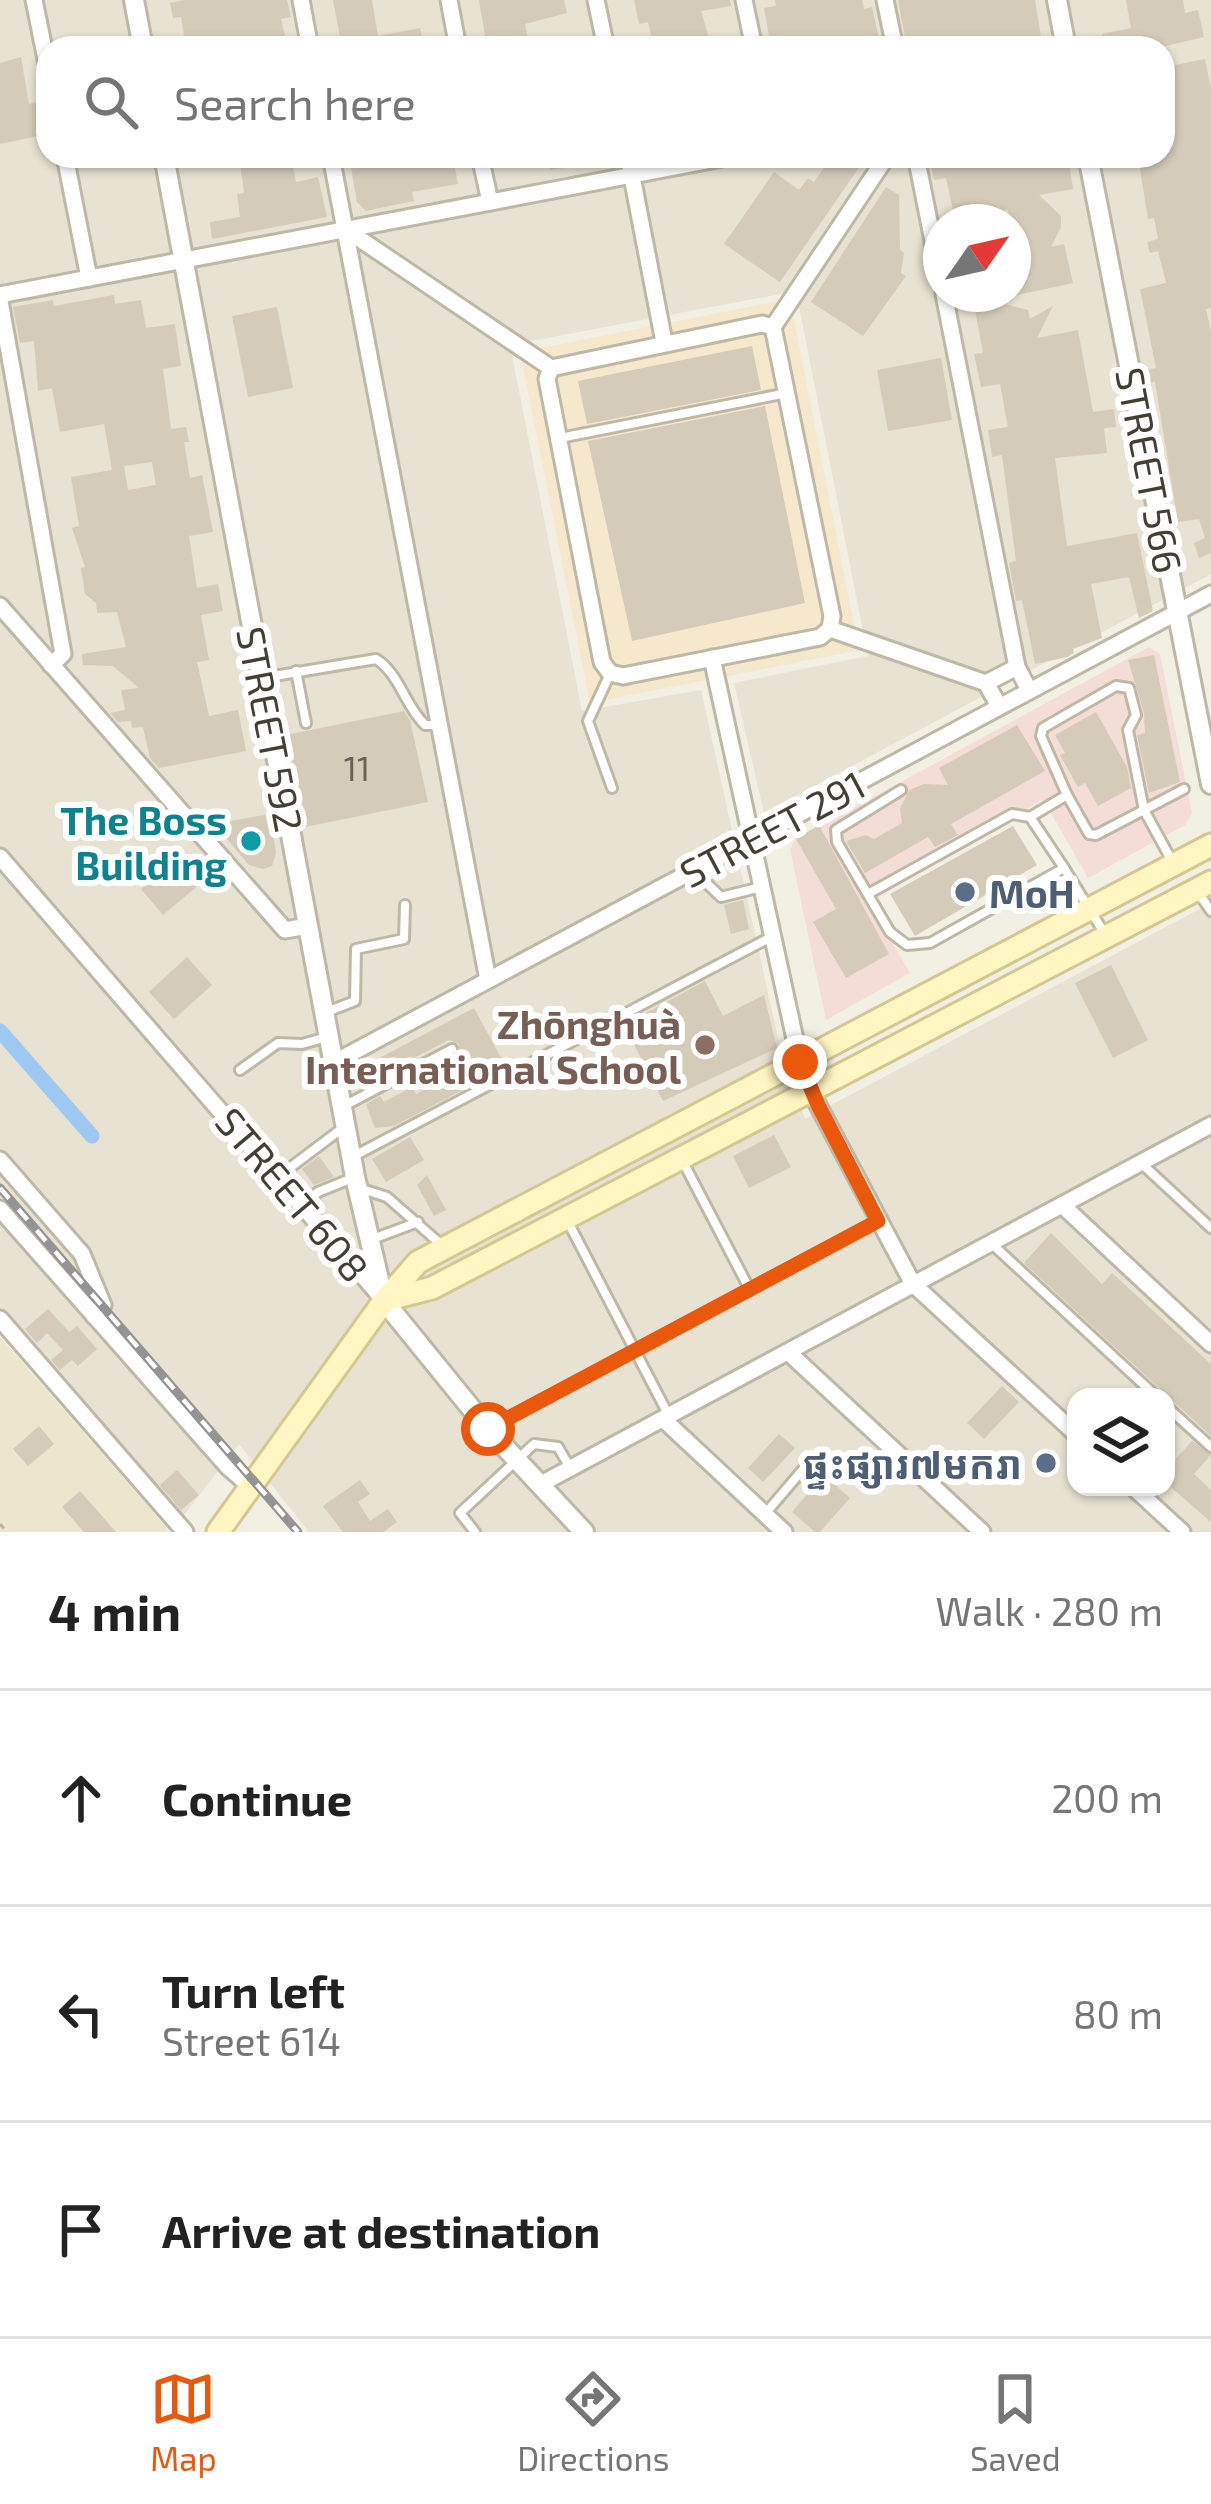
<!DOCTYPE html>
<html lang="en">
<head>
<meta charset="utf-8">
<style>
	body { margin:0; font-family:"Exo 2","Noto Sans Khmer",sans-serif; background:#f2f2f2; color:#222 }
	.controls { position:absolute; right:36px; bottom:36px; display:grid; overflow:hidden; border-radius:24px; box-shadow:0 3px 9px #0004 }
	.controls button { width:108px; height:108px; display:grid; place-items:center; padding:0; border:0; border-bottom:3px solid #e0e0e0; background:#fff; color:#222; font:60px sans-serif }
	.compass { position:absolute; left:923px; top:204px; width:108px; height:108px; border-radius:50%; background:#fff; box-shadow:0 3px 9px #0004; rotate:56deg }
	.stop { position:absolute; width:36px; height:36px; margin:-27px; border:9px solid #ea580c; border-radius:50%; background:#fff }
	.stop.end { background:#ea580c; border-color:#fff; box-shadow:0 3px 12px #0008 }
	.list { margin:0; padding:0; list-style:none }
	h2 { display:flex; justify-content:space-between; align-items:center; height:156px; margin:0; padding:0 48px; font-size:51px }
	h2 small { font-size:39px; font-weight:400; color:#767676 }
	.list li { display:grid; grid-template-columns:78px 1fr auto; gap:36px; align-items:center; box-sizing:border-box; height:216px; padding:0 48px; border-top:3px solid #e0e0e0 }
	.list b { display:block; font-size:45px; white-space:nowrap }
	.list p { margin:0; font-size:39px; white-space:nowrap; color:#767676 }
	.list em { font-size:39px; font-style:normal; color:#767676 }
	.icon { flex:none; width:66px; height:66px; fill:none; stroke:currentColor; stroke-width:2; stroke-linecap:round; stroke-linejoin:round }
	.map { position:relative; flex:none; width:1211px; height:1532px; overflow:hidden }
	.search { position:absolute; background:#fff; box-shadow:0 3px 9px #0004; left:36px; right:36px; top:36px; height:132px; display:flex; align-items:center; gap:30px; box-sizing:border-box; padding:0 42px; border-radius:36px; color:#767676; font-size:45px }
	.sheet { height:804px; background:#fff }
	nav { display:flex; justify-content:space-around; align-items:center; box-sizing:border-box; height:168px; border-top:3px solid #e0e0e0; background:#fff; font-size:33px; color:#767676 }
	nav a { display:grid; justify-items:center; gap:6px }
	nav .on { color:#ea580c }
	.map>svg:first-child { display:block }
	.residential { fill:#e7e2d1; fill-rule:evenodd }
	.commercial { fill:#f6e8cd }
	.education { fill:#ece6cd }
	.medical { fill:#f4ddd6 }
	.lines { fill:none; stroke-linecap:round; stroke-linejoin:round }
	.canal { stroke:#9dc8f2; stroke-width:15 }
	.building { fill:#d4ccb8; fill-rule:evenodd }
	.service-casing { stroke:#beb8a6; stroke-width:14 }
	.minor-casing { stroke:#beb8a6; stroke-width:21 }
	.tertiary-casing { stroke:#beb8a6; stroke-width:24 }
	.secondary-casing { stroke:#d4c891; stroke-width:27 }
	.path { stroke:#c0b597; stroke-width:3; stroke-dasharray:6 6; stroke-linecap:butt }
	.service { stroke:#fff; stroke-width:8 }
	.minor { stroke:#fff; stroke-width:15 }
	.tertiary { stroke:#fff; stroke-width:18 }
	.secondary { stroke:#fff6c1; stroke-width:21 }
	.rail-casing { stroke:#949494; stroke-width:9 }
	.rail { stroke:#fff; stroke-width:4.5; stroke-dasharray:14; stroke-linecap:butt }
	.route { stroke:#ea580c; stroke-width:15 }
	.culture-dot { fill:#0f9aa8; stroke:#fff; stroke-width:4.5 }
	.service-dot { fill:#5c6f8a; stroke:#fff; stroke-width:4.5 }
	.education-dot { fill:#8d6e63; stroke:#fff; stroke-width:4.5 }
	.labels { text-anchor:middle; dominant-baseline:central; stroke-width:12; stroke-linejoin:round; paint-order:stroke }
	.number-label { font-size:33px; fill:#686254 }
	.street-label { font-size:39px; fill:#443f33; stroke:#fff }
	.culture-label { font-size:39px; font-weight:bold; fill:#0d838f; stroke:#fff; text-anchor:end }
	.service-label { font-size:39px; font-weight:bold; fill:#4e5e75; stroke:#fff; text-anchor:start }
	.education-label { font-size:39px; font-weight:bold; fill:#785e54; stroke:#fff; text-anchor:end }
</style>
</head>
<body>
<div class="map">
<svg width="1211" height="1532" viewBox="0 0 1211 1532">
	<rect width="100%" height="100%" fill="#f2efe3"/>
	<path class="residential" d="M0,0H1211V574L764,813L734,683L868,656L796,291L510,345L582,711L701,690L780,1047L805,1119L1211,903V1532H309L239,1444L173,1529L0,1330ZM48,48H1163V156H48ZM941,222H1013V294H941ZM1076,1397H1166V1487H1076Z"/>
	<path class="commercial" d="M790,299L859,650L590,703L520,352Z"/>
	<path class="education" d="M0,1337L167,1528V1532H0Z"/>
	<path class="medical" d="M1149,647L1160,654L1192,813L1185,825L1088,878L1043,799L869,903L910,973L826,1020L790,849L796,839Z"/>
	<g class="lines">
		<path class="canal" d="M0,1031L92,1136"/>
	</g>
	<g class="building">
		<path d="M184,0H287L291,17L281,19L287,44L277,48H186L181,17L173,18L170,3Z"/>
		<path d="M333,0H372L378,36L420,28L424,48H342Z"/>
		<path d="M479,0H564L567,13L525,24L530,48H487Z"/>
		<path d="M634,0H730L731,6L701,11L709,38L692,43L693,48H654L648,22L639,24Z"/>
		<path d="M775,0H862L864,9L872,7L881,48H771L764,8L776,6Z"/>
		<path d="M898,0H1035L1043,48H997L996,44L976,48H907Z"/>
		<path d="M1126,0H1183L1185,13L1198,10L1204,37L1157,48H1105L1102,34L1131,28Z"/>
		<path d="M21,57L29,104L43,101L48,134L0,144V63Z"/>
		<path d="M1205,59L1211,89V308L1206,309L1211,332V553L1199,558L1194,543L1205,538L1199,519L1178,522L1155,382L1146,384L1144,370L1156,368L1140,289L1166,283L1158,251L1150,253L1147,242L1158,239L1154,218L1148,219L1139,163L1145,162L1144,156H1163V101L1171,99L1165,67Z"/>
		<path d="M239,156H291L296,182L318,177L327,217L212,239L210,222L240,217L237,194L244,193Z"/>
		<path d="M349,156H404L406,161L453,156L458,184L412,192L414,201L366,211L357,202Z"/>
		<path d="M548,156H596V163L550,170Z"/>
		<path d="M832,156H861L858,169L780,282L724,244L774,172L799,190L808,178L814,182Z"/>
		<path d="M945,156H1068L1073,189L1039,195L1061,216V227L1051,247L1064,244L1073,283L1013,296L1016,255L1008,210L955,219L946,178L934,180L930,161Z"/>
		<path d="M886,187L899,195L900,250L904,253L901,273L906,276L863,336L811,302Z"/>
		<path d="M114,295L115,304L141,300L146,328L175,324L181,366L163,369L171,429L186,427L189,442H184L190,478L202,475L213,532L189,536L197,588L218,584L223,611L201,615L209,660L197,662L209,716L238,710L246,751L159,768L150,758L143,727L132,728L131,721L118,722L110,713L125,710L121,690L139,688L113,666L83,665L82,654L126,647L117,612L97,613L96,603L85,594L81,568L85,567L72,528L79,526L71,477L112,470L104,424L60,432L52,388L38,391L34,341L20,343L13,307L53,300L54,306ZM152,462L156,485L128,490L124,466Z"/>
		<path d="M977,297L1028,310L1030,319L1053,306L1037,338L1078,330L1093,412L1114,409L1116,427L1104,428L1107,453L1055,458L1067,546L1137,533L1153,611L1139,618L1129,577L1091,584L1102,638L1073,649L1074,653L1067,657L1035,664L1022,600L1016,601L1009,563L1016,561L1002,455L992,457L988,430L1008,427L1000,384L981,387L974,354L983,353L975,310L980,309Z"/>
		<path d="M277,307L293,388L248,397L232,316Z"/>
		<path d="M752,346L761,390L587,424L578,381Z"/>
		<path d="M941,358L952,420L888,431L877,370Z"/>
		<path d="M765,406L805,603L632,641L588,441Z"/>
		<path d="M1154,655L1180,782L1149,793L1137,735L1145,733L1144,713L1128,660Z"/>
		<path d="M404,711L410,720L428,802L305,827L286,735Z"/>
		<path d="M1096,712L1127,767L1131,788L1098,806L1085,783L1078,787L1060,755L1065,753L1055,735Z"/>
		<path d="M1017,725L1045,771L951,824L958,835L935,847L928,837L865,873L846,841L866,835L874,839L902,823L900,809L909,790L924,784L948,785L939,768Z"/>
		<path d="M270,814L276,853L272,866L263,869L249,865L214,824Z"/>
		<path d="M819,825L889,954L846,978L813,922L836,909L796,839Z"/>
		<path d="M1013,826L1037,865L915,936L890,894Z"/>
		<path d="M184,853L206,879L163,915L141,889Z"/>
		<path d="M743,900L749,929L731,934L724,905Z"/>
		<path d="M187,957L212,985L174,1019L149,992Z"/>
		<path d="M1111,965L1148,1040L1113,1058L1075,983Z"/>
		<path d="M705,981L723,1016L764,995L777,1048L663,1101L624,1025Z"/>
		<path d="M474,1008L506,1067L394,1126L375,1128L366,1104L380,1096L384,1102L412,1087L416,1094L465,1069L457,1055L459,1044L449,1040L375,1078L368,1064Z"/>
		<path d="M774,1135L791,1167L749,1188L733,1156Z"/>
		<path d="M410,1137L424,1160L386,1182L372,1159Z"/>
		<path d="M319,1156L334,1177L314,1185L302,1169Z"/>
		<path d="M427,1175L446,1210L434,1216L417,1185Z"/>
		<path d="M1051,1233L1102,1284L1112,1273L1211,1364V1436L1024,1263Z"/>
		<path d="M48,1309L69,1332L77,1326L97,1349L78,1366L72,1360L60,1370L51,1360L63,1350L47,1333L37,1343L25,1329Z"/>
		<path d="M1002,1386L1019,1402L984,1439L967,1423Z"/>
		<path d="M39,1426L54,1444L28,1466L13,1449Z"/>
		<path d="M779,1434L795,1448L763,1482L748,1468Z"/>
		<path d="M1192,1441L1211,1455L1194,1474L1211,1490V1522L1166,1483V1469Z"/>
		<path d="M177,1470L199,1495L181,1510L160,1485Z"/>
		<path d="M824,1475L850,1498L820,1532H815L792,1512Z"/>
		<path d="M360,1480L370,1494L358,1502L370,1521L388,1509L397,1522L383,1532H343L323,1506Z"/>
		<path d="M80,1491L116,1532H84L62,1507Z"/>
	</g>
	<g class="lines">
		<defs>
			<g id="service">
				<path d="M560,438L787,393"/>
				<path d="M296,671L306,723"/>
				<path d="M610,674L588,721L612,788"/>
				<path d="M262,678L376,659C399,673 405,706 425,725H436"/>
				<path d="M901,790L836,830L837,842L890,932L907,945L930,943L1064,868L1103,931"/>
				<path d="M1067,795L1041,736L1043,728L1116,686L1129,688L1136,715L1128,730L1144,810L1173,863"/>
				<path d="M1030,817L1067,795L1089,834L1096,835L1184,789"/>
				<path d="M695,872L721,897L761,887"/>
				<path d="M1197,891L1211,911"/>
				<path d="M868,894L1012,814L1030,817L1064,868"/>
				<path d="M324,1013L355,1001L356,949L404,939L405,905"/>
				<path d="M240,1070L278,1043L302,1044L327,1037"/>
				<path d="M342,1107L452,1049"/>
				<path d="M354,1156L771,937"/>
				<path d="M682,1160L750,1290"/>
				<path d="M1142,1164L1211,1228"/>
				<path d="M279,1176L344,1127"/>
				<path d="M359,1188L387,1197L444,1247"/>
				<path d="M304,1205L318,1192L355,1177"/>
				<path d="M567,1220L668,1414"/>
				<path d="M370,1240L418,1222"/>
				<path d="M992,1244L1157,1397"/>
				<path d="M635,1350L877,1221"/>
				<path d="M1166,1406L1211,1447"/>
				<path d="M765,1514L805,1467"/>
				<path d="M475,1532L460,1513L534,1444L558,1447L569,1466"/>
			</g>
			<g id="minor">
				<path d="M34,0L48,69"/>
				<path d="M301,0L310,48"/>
				<path d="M449,0L458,48"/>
				<path d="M596,0L606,48"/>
				<path d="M744,0L754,48"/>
				<path d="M885,0L895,48"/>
				<path d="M65,156L89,278"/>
				<path d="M331,156L488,980"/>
				<path d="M480,156L490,202"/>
				<path d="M628,156L664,342"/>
				<path d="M916,156L941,281"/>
				<path d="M345,229L551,368"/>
				<path d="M944,294L1017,667L1029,690"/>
				<path d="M0,295L733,156"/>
				<path d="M0,301L63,654L51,665"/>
				<path d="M773,327L832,616L830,629"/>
				<path d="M773,327L887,156"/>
				<path d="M551,368L547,379L602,662L610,673L623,676L820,637L830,629"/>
				<path d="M551,368L762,324L773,327"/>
				<path d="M0,606L285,930L308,926"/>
				<path d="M830,629L986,683L999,706"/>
				<path d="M712,658L800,1062L811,1092L913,1284L1076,1434"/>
				<path d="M986,683L1017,667"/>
				<path d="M0,857L383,1299"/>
				<path d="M333,1063L1211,594"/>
				<path d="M0,1160L82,1254L103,1305L94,1316"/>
				<path d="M1062,1205L1211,1344"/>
				<path d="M0,1209L228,1467L250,1486"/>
				<path d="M0,1319L185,1532"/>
				<path d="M788,1352L982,1532"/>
				<path d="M663,1419L784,1532"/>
				<path d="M539,1485L1211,1125"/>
				<path d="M1133,1487L1182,1532"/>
			</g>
			<g id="tertiary">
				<path d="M134,0L143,48"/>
				<path d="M1057,0L1066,48"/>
				<path d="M164,156L355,1177L384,1301L488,1429L584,1532"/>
				<path d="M1088,156L1211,784"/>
			</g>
			<g id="secondary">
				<path d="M385,1300L432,1288L1211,882"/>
				<path d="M218,1532L384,1301L418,1262L1211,845"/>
			</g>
		</defs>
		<use href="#service" class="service-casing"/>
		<use href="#minor" class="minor-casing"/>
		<use href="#tertiary" class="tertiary-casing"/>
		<use href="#secondary" class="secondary-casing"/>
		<g class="path">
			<path d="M504,1420L623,1357"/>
			<path d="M0,1524L7,1532"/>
		</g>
		<use href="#service" class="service"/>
		<use href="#minor" class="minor"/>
		<use href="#tertiary" class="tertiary"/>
		<use href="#secondary" class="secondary"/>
		<defs>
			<path id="rail" d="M0,1188L298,1532"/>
		</defs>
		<use href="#rail" class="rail-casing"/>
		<use href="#rail" class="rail"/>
	</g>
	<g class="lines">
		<path class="route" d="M488,1429L878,1221L818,1105L800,1062"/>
	</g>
	<circle class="culture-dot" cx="251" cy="841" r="12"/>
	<g class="service-dot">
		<circle cx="965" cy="892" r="12"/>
		<circle cx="1046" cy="1463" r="12"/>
	</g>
	<circle class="education-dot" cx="705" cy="1045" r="12"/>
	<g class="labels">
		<g class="number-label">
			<text x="357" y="768">11</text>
		</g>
		<g class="street-label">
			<text transform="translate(1150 470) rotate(79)">STREET 566</text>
			<text transform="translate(271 729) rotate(79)">STREET 592</text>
			<text transform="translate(772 828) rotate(-28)">STREET 291</text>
			<text transform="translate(293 1194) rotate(50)">STREET 608</text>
		</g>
		<g class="culture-label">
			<text x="227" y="819">The Boss<tspan x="227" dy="45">Building</tspan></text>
		</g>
		<g class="service-label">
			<text x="989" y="892">MoH</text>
			<text x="1022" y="1463" text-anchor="end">ផ្ទះផ្សារ៧មករា</text>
		</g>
		<g class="education-label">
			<text x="681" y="1023">Zhōnghuà<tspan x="681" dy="45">International School</tspan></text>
		</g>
	</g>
</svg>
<div class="controls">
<button><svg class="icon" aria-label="layers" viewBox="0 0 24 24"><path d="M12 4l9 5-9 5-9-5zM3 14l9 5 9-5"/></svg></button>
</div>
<svg class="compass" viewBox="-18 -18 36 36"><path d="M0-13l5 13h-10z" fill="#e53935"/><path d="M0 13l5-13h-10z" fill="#767676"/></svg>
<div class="stop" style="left:488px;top:1429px"></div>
<div class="stop end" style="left:800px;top:1062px"></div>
<div class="search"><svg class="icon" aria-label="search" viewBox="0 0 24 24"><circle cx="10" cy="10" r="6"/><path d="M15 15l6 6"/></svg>Search here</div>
</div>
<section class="sheet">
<h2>4 min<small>Walk · 280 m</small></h2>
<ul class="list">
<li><svg class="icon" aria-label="ahead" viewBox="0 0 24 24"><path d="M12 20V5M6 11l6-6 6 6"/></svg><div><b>Continue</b></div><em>200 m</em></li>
<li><svg class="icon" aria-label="left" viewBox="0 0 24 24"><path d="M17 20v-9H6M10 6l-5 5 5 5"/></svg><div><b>Turn left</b><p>Street 614</p></div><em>80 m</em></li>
<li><svg class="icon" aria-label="arrive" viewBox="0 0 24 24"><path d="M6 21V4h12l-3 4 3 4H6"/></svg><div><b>Arrive at destination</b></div></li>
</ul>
</section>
<nav>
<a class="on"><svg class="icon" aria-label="map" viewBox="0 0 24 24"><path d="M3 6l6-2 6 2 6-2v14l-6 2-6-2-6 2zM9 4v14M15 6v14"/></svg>Map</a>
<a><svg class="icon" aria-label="directions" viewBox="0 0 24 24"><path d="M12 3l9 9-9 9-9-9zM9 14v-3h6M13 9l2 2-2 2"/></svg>Directions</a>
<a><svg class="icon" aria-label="saved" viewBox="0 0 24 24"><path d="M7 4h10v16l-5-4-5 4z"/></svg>Saved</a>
</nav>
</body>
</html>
